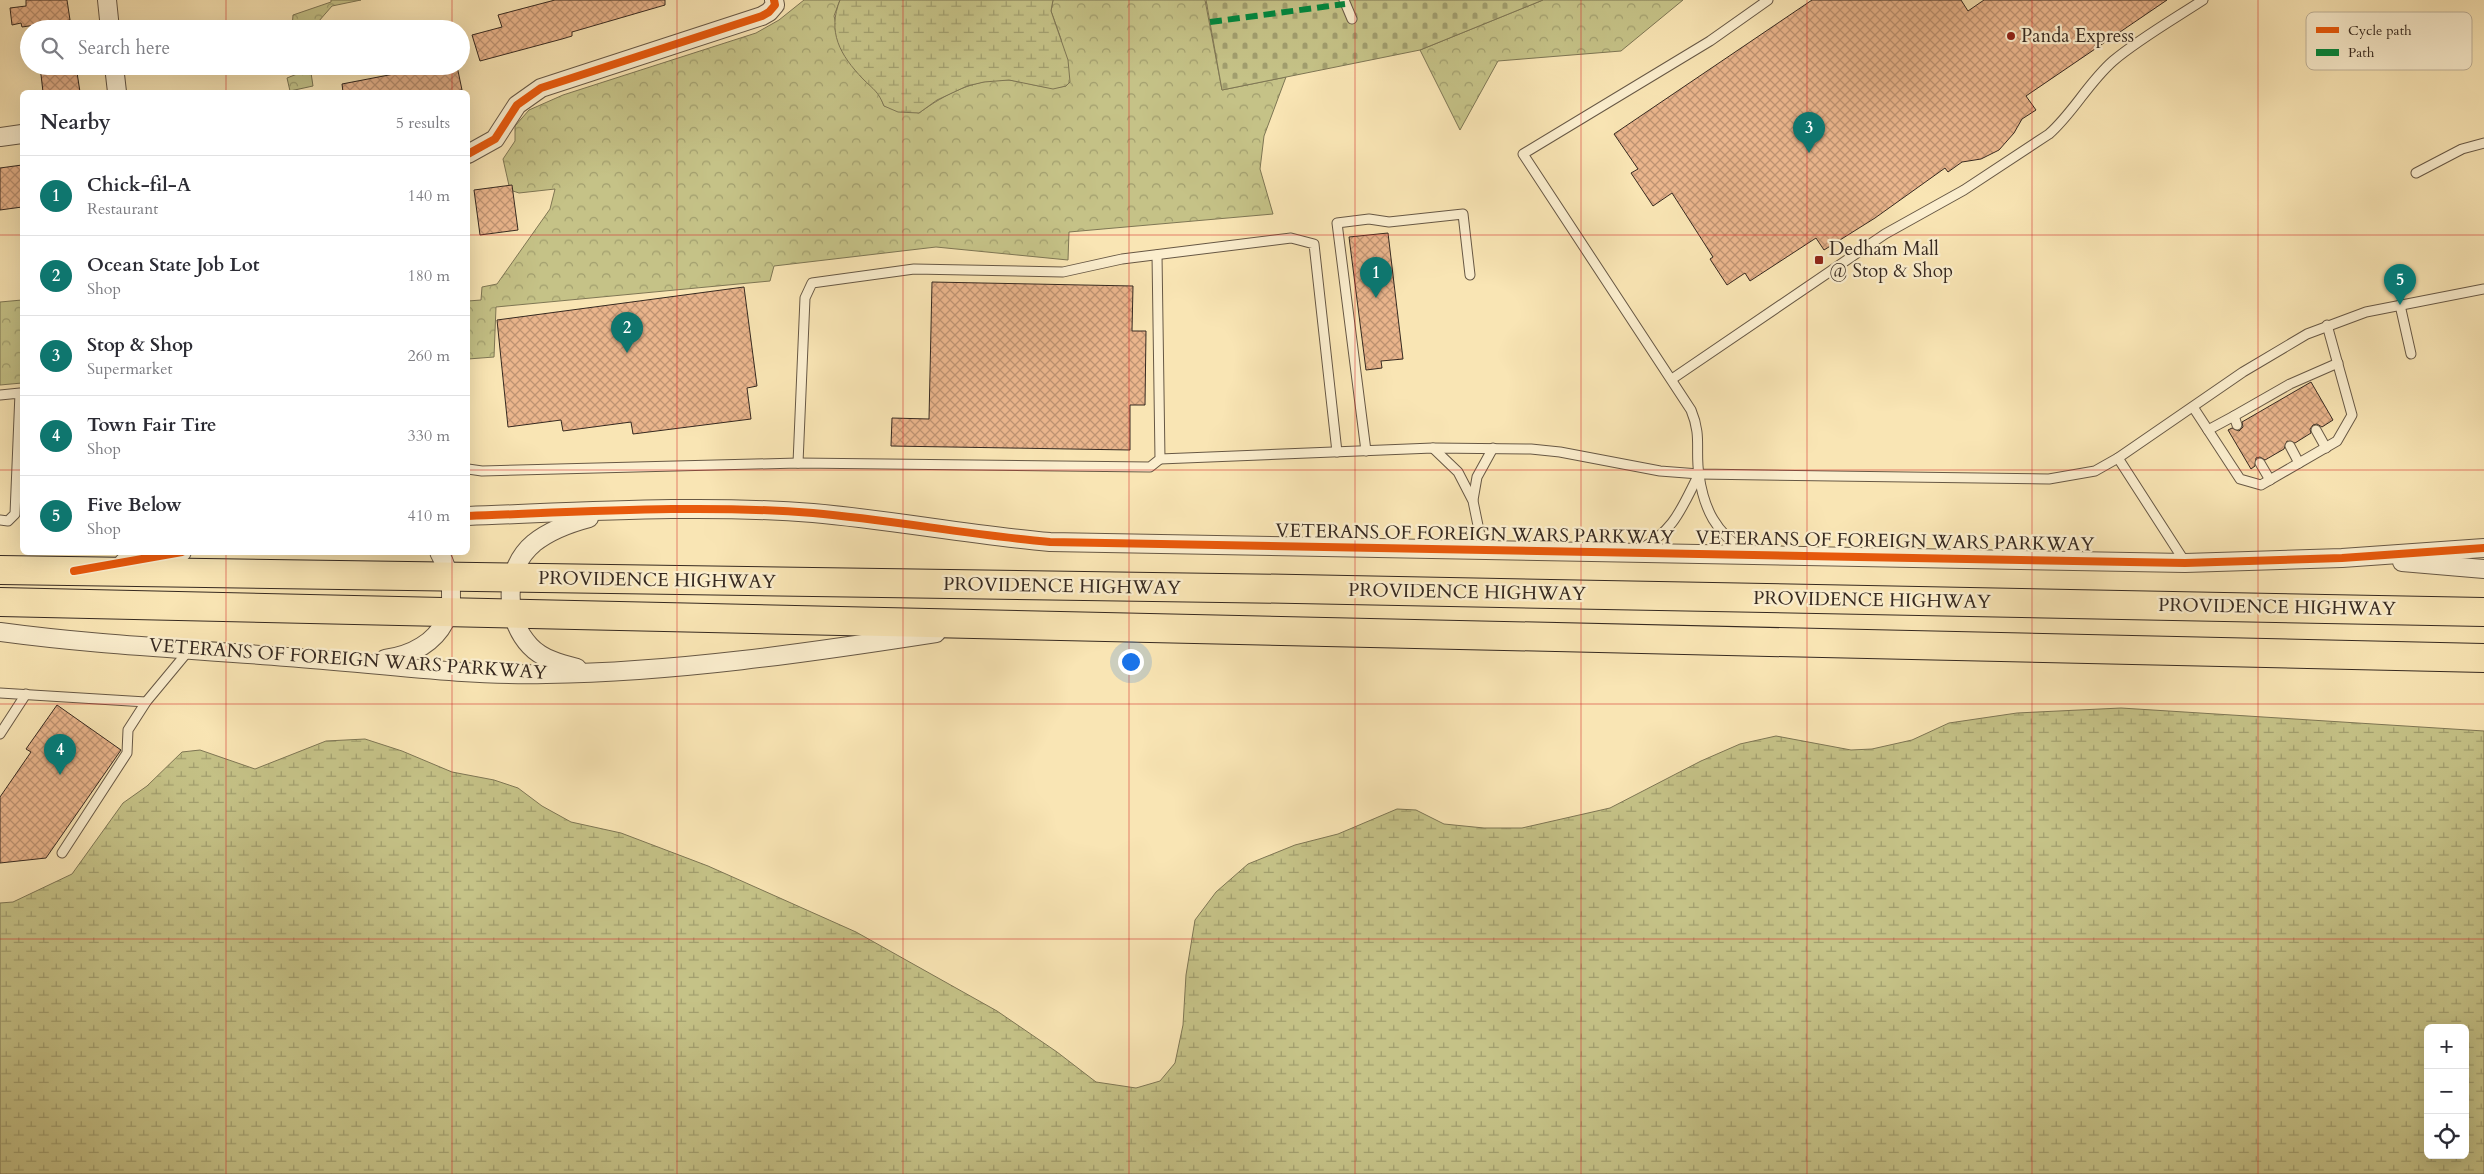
<!DOCTYPE html>
<html lang="en">
<head>
<meta charset="utf-8">
<style>
	body { margin:0; font-family:Cardo,serif; background:#f7f7f7; color:#2b2b33 }
	.controls { position:absolute; right:15px; bottom:15px; display:grid; overflow:hidden; border-radius:8px; box-shadow:0 5px 20px #0002 }
	.controls button { width:45px; height:45px; display:grid; place-items:center; padding:0; border:0; border-bottom:1px solid #e1e1e2; background:#fff; color:#2b2b33; font:25px sans-serif }
	.you { position:absolute; left:1130px; top:661px; width:18px; height:18px; margin:-12px; border:4px solid #fff; border-radius:50%; background:#1a73e8; box-shadow:0 0 0 8px #1a73e833 }
	.badge { display:grid; place-items:center; width:32px; height:32px; border-radius:50%; background:#0f766e; color:#fff; font-size:16px; font-weight:700 }
	.pin { position:absolute; translate:-50% -41px; filter:drop-shadow(0 1px 2px #0008) }
	.pin::after { content:''; position:absolute; top:26px; width:18px; height:15px; background:inherit; clip-path:polygon(0 0,100% 0,50% 100%) }
	.list { margin:0; padding:0; list-style:none }
	h2 { display:flex; justify-content:space-between; align-items:center; height:65px; margin:0; padding:0 20px; font-size:21px }
	h2 small { font-size:16px; font-weight:400; color:#7c7c81 }
	.list li { display:grid; grid-template-columns:32px 1fr auto; gap:15px; align-items:center; box-sizing:border-box; height:80px; padding:0 20px; border-top:1px solid #e1e1e2 }
	.list b { display:block; font-size:19px; white-space:nowrap }
	.list p { margin:0; font-size:16px; white-space:nowrap; color:#7c7c81 }
	.list em { font-size:16px; font-style:normal; color:#7c7c81 }
	.icon { flex:none; width:28px; height:28px; fill:none; stroke:currentColor; stroke-width:2; stroke-linecap:round; stroke-linejoin:round }
	.map { position:relative; flex:none; width:2484px; height:1174px; overflow:hidden }
	.search { position:absolute; background:#fff; box-shadow:0 5px 20px #0002; left:20px; top:20px; width:450px; height:55px; display:flex; align-items:center; gap:12px; box-sizing:border-box; padding:0 18px; border-radius:28px; color:#7c7c81; font-size:19px }
	.panel { position:absolute; background:#fff; box-shadow:0 5px 20px #0002; left:20px; top:90px; width:450px; height:465px; border-radius:8px }
	.map>svg:first-child { display:block }
	.forest { fill:url(#forest-crowns); stroke:#7e7654 }
	.wetland { fill:url(#wetland-marsh); stroke:#7e7654; fill-rule:evenodd }
	.cemetery { fill:url(#cemetery-stones); stroke:#7e7654 }
	.building { fill:url(#building-cross-hatch); stroke:#362920 }
	.lines { fill:none; stroke-linecap:round; stroke-linejoin:round }
	.service-casing { stroke:#675845; stroke-width:11 }
	.minor-casing { stroke:#675845; stroke-width:20 }
	.trunk-casing { stroke:#362920; stroke-width:30 }
	.service { stroke:#fbeece; stroke-width:9 }
	.minor { stroke:#fbeece; stroke-width:18 }
	.trunk { stroke:#f9e5b4; stroke-width:28 }
	.quiet { stroke:#00873e; stroke-width:6; stroke-dasharray:12 6; stroke-linecap:butt }
	.cycleway-casing { stroke:#fbeece; stroke-width:11 }
	.cycleway { stroke:#e8590c; stroke-width:8 }
	.grid { fill:none; stroke:#d62828; stroke-width:1; stroke-opacity:0.55 }
	.poi-dot { fill:#8f2418; stroke:#fbeece; stroke-width:2 }
	.labels { text-anchor:middle; dominant-baseline:central; stroke-width:4.5; stroke-linejoin:round; paint-order:stroke }
	.poi-label { font-size:19px; fill:#362920; stroke:#fbeece; text-anchor:start }
	.street-label { font-size:19px; fill:#362920; stroke:#fbeece }
	.key { fill:#fbeece; stroke:#c0b39a; stroke-width:1 }
	.key-label { font-size:14px; fill:#362920 }
</style>
</head>
<body>
<div class="map">
<svg width="2484" height="1174" viewBox="0 0 2484 1174">
	<defs>
		<pattern id="forest-crowns" width="20" height="18" patternUnits="userSpaceOnUse" patternTransform="scale(1.25)"><rect width="20" height="18" fill="#c5c287"/><path d="M2 6a3 3 0 1 1 6 0M12 15a3 3 0 1 1 6 0" fill="none" stroke="#a19e6e"/></pattern>
		<pattern id="wetland-marsh" width="20" height="14" patternUnits="userSpaceOnUse" patternTransform="scale(1.25)"><rect width="20" height="14" fill="#c5c287"/><path d="M1 5h8M5 5V1M11 12h8M15 12V8" fill="none" stroke="#a19e6e"/></pattern>
		<pattern id="cemetery-stones" width="16" height="16" patternUnits="userSpaceOnUse" patternTransform="scale(1.25)"><rect width="16" height="16" fill="#c5c287"/><path d="M2 7V4a2 2 0 0 1 4 0v3zM10 15v-3a2 2 0 0 1 4 0v3z" fill="#a19e6e"/></pattern>
		<pattern id="building-cross-hatch" width="8" height="8" patternUnits="userSpaceOnUse" patternTransform="scale(1.25)"><rect width="8" height="8" fill="#eab58c"/><path d="M0 0l8 8M0 8l8-8" fill="none" stroke="#be9372"/></pattern>
	</defs>
	<rect width="100%" height="100%" fill="#f9e5b4"/>
	<filter id="stains"><feTurbulence type="fractalNoise" baseFrequency=".004" numOctaves="4"/><feColorMatrix values="0 0 0 0 .2 0 0 0 0 .09 0 0 0 0 .02 0 0 0 .5 -.17"/></filter>
	<radialGradient id="worn" r=".72"><stop offset=".6" stop-color="#630" stop-opacity="0"/><stop offset="1" stop-color="#630" stop-opacity=".3"/></radialGradient>
	<g class="forest">
		<path d="M331,0H361L332,6L312,29H292L293,15L331,2Z"/>
		<path d="M804,0H840L834,16L843,52L863,79L878,90L884,106L919,113C945,94 976,78 1009,80C1029,82 1045,91 1066,86L1061,39L1051,11L1053,0H1205L1222,90L1286,77L1264,136L1260,169L1273,214L1069,232L1068,260L936,247L774,266L770,281L496,307L494,357L468,359V301L481,300L482,287L497,284L550,209L555,189L519,193L510,190L503,159L515,141V126L529,110L563,95L756,33L779,20Z"/>
		<path d="M1543,0H1683L1621,51L1498,61L1460,130L1420,50Z"/>
		<path d="M296,66H310L313,86L290,91L287,78L297,74Z"/>
		<path d="M22,300V383L0,385V302Z"/>
	</g>
	<g class="wetland">
		<path d="M840,0H1053L1051,11L1068,60L1070,82L1066,86L1053,89L1009,80L984,82L967,86L937,100L919,113L898,112L884,106C878,91 874,90 863,79C840,55 827,32 840,0Z"/>
		<path d="M2121,708L2484,731V1174H0V903L13,902L72,874L123,803L147,786L182,752L200,750L255,769L326,741L365,739L402,751L452,772L494,780L518,788L542,806L571,822L621,833L708,866L856,932L997,1011L1057,1052L1096,1082L1136,1088L1160,1081L1175,1063L1183,1025L1186,975L1195,920L1216,892L1248,864L1295,845L1338,834L1397,809L1416,810L1444,824L1484,828H1522L1610,808L1701,761L1740,744L1776,736L1851,750L1872,749L1912,740L1949,723L2017,713ZM2428,1028H2465V1155H2428Z"/>
	</g>
	<path class="cemetery" d="M1206,0H1543L1420,50L1222,90Z"/>
	<g class="building">
		<path d="M26,0H67L70,20L22,27L21,23L12,25L10,8L26,6Z"/>
		<path d="M555,0H665V5L572,32V36L562,39L480,61L472,35L502,27L498,15Z"/>
		<path d="M1812,0H1961L1968,11L1984,0H2167L2026,96L2036,110L2022,119L2014,133L1999,150L1981,159L1962,162L1948,172L1945,168L1875,218L1824,250L1816,238L1750,281L1745,273L1727,285L1710,259L1713,257L1672,193L1653,206L1631,173L1638,169L1614,134Z"/>
		<path d="M40,66H76L80,92H43Z"/>
		<path d="M393,66H457L462,90L449,92H343L342,84L394,74Z"/>
		<path d="M22,165V207L0,210V168Z"/>
		<path d="M512,185L518,230L480,235L474,190Z"/>
		<path d="M1388,233L1403,359L1381,361L1382,368L1366,370L1349,237Z"/>
		<path d="M932,282L1133,286L1132,331H1146L1145,405H1130V450L891,446L892,418L929,419Z"/>
		<path d="M744,287L757,386L747,388L751,419L633,434L631,422L563,431L561,420L508,427L497,320Z"/>
		<path d="M2311,382L2333,420L2322,427L2317,424L2313,425L2310,429L2311,433L2295,443L2287,441L2284,449L2265,460L2260,457L2256,458L2255,466L2251,469L2228,430L2232,428L2239,431L2243,427L2242,422Z"/>
		<path d="M57,705L121,750L46,858L0,863V797L31,752L26,749Z"/>
	</g>
	<g class="lines">
		<defs>
			<g id="service">
				<path d="M1344,0L1352,19"/>
				<path d="M2416,173L2462,149L2484,143"/>
				<path d="M2400,305L2411,354"/>
				<path d="M1672,379L1885,234L1964,190L2049,134C2073,113 2088,83 2113,61C2139,39 2174,19 2203,0"/>
				<path d="M0,395L20,393L15,514L8,521L0,520"/>
				<path d="M2193,407L2240,479L2261,485L2337,441L2352,415L2327,325"/>
				<path d="M2234,416L2290,384L2338,363"/>
				<path d="M2208,430L2234,416L2237,425"/>
				<path d="M2316,430L2326,448"/>
				<path d="M2290,446L2299,463"/>
				<path d="M1433,448L1458,472L1473,501L1483,550"/>
				<path d="M1366,451L1337,223L1369,219L1389,222L1463,214L1470,275"/>
				<path d="M2118,458L2185,562"/>
				<path d="M1160,459L1433,448L1531,449L1560,452L1660,471L1699,474L2049,479L2095,471L2118,458L2243,372L2307,334L2366,312L2484,289"/>
				<path d="M798,463L805,298L812,283L914,269L1063,272L1122,259L1291,238L1314,244L1337,452"/>
				<path d="M2260,463L2270,480"/>
				<path d="M468,469L482,471L798,463L1150,467L1160,459L1157,255"/>
				<path d="M1473,500L1477,477L1493,448"/>
				<path d="M1639,550C1675,530 1681,509 1699,474"/>
				<path d="M1745,552C1716,532 1704,510 1699,475C1695,450 1702,436 1691,410L1523,154L1710,41L1768,0"/>
				<path d="M0,693L146,702"/>
				<path d="M0,734L26,694"/>
				<path d="M62,853L127,753L128,730L146,702L190,649"/>
			</g>
			<g id="minor">
				<path d="M107,0L110,29"/>
				<path d="M114,66L117,92"/>
				<path d="M0,137L22,134"/>
				<path d="M468,154L495,139L517,105L541,88L762,16L769,12L775,5L774,0"/>
				<path d="M468,516C580,512 700,504 813,513C892,520 970,535 1050,542L2185,563L2342,558L2484,548"/>
				<path d="M124,562L182,552"/>
				<path d="M2402,562L2484,569"/>
				<path d="M0,632C95,645 191,649 287,657C373,663 460,676 546,674C676,672 807,653 936,633"/>
				<path d="M385,659C443,651 468,604 439,552"/>
				<path d="M577,668C561,664 542,659 530,646C504,618 503,569 534,543C549,531 570,523 589,518"/>
			</g>
			<g id="trunk">
				<path d="M0,570L1296,589L2484,612"/>
				<path d="M0,602L2484,658"/>
			</g>
		</defs>
		<use href="#service" class="service-casing"/>
		<use href="#minor" class="minor-casing"/>
		<use href="#trunk" class="trunk-casing"/>
		<use href="#service" class="service"/>
		<use href="#minor" class="minor"/>
		<use href="#trunk" class="trunk"/>
		<path class="quiet" d="M1210,22L1345,4"/>
		<defs>
			<g id="cycleway">
				<path d="M468,154L495,139L517,105L541,88L762,16L769,12L775,5L774,0"/>
				<path d="M468,516C580,512 700,504 813,513C892,520 970,535 1050,542L2185,563L2342,558L2484,548"/>
				<path d="M74,571L182,552"/>
			</g>
		</defs>
		<use href="#cycleway" class="cycleway-casing"/>
		<use href="#cycleway" class="cycleway"/>
	</g>
	<path class="grid" d="M226,0V29M452,0V29M677,0V1174M903,0V1174M1129,0V1174M1355,0V1174M1581,0V1174M1807,0V1174M2032,0V1174M2258,0V1174M226,66V92M452,66V92M0,235H22M468,235H2484M0,470H22M468,470H2484M226,552V1174M452,552V1174M0,704H2484M0,939H2484"/>
	<g class="poi-dot">
		<circle cx="2011" cy="36" r="5"/>
		<rect x="1814" y="255" width="10" height="10" rx="2.5"/>
	</g>
	<g class="labels">
		<g class="poi-label">
			<text x="2021" y="36">Panda Express</text>
			<text x="1829" y="249">Dedham Mall<tspan x="1829" dy="22">@ Stop &amp; Shop</tspan></text>
		</g>
		<g class="street-label">
			<text transform="translate(1475 534) rotate(1)">VETERANS OF FOREIGN WARS PARKWAY</text>
			<text transform="translate(1895 541) rotate(1)">VETERANS OF FOREIGN WARS PARKWAY</text>
			<text transform="translate(657 580) rotate(1)">PROVIDENCE HIGHWAY</text>
			<text transform="translate(1062 586) rotate(1)">PROVIDENCE HIGHWAY</text>
			<text transform="translate(1467 592) rotate(1)">PROVIDENCE HIGHWAY</text>
			<text transform="translate(1872 600) rotate(1)">PROVIDENCE HIGHWAY</text>
			<text transform="translate(2277 607) rotate(1)">PROVIDENCE HIGHWAY</text>
			<text transform="translate(348 659) rotate(4)">VETERANS OF FOREIGN WARS PARKWAY</text>
		</g>
	</g>
	<rect x="2306" y="12" width="166" height="58" rx="8" class="key"/>
	<rect x="2316" y="27" width="23" height="6" fill="#e8590c"/>
	<rect x="2316" y="49" width="23" height="7" fill="#00873e"/>
	<g class="key-label">
		<text x="2348" y="35">Cycle path</text>
		<text x="2348" y="57">Path</text>
	</g>
	<rect width="100%" height="100%" filter="url(#stains)"/>
	<rect width="100%" height="100%" fill="url(#worn)"/>
</svg>
<div class="controls">
<button>+</button>
<button>−</button>
<button><svg class="icon" aria-label="locate" viewBox="0 0 24 24"><circle cx="12" cy="12" r="6"/><path d="M12 2v4M12 18v4M2 12h4M18 12h4"/></svg></button>
</div>
<div class="you"></div>
<div class="pin badge" style="left:1376px;top:298px">1</div>
<div class="pin badge" style="left:627px;top:353px">2</div>
<div class="pin badge" style="left:1809px;top:153px">3</div>
<div class="pin badge" style="left:60px;top:775px">4</div>
<div class="pin badge" style="left:2400px;top:305px">5</div>
<div class="search"><svg class="icon" aria-label="search" viewBox="0 0 24 24"><circle cx="10" cy="10" r="6"/><path d="M15 15l6 6"/></svg>Search here</div>
<section class="panel">
<h2>Nearby<small>5 results</small></h2>
<ul class="list">
<li><span class="badge">1</span><div><b>Chick-fil-A</b><p>Restaurant</p></div><em>140 m</em></li>
<li><span class="badge">2</span><div><b>Ocean State Job Lot</b><p>Shop</p></div><em>180 m</em></li>
<li><span class="badge">3</span><div><b>Stop &amp; Shop</b><p>Supermarket</p></div><em>260 m</em></li>
<li><span class="badge">4</span><div><b>Town Fair Tire</b><p>Shop</p></div><em>330 m</em></li>
<li><span class="badge">5</span><div><b>Five Below</b><p>Shop</p></div><em>410 m</em></li>
</ul>
</section>
</div>
</body>
</html>
